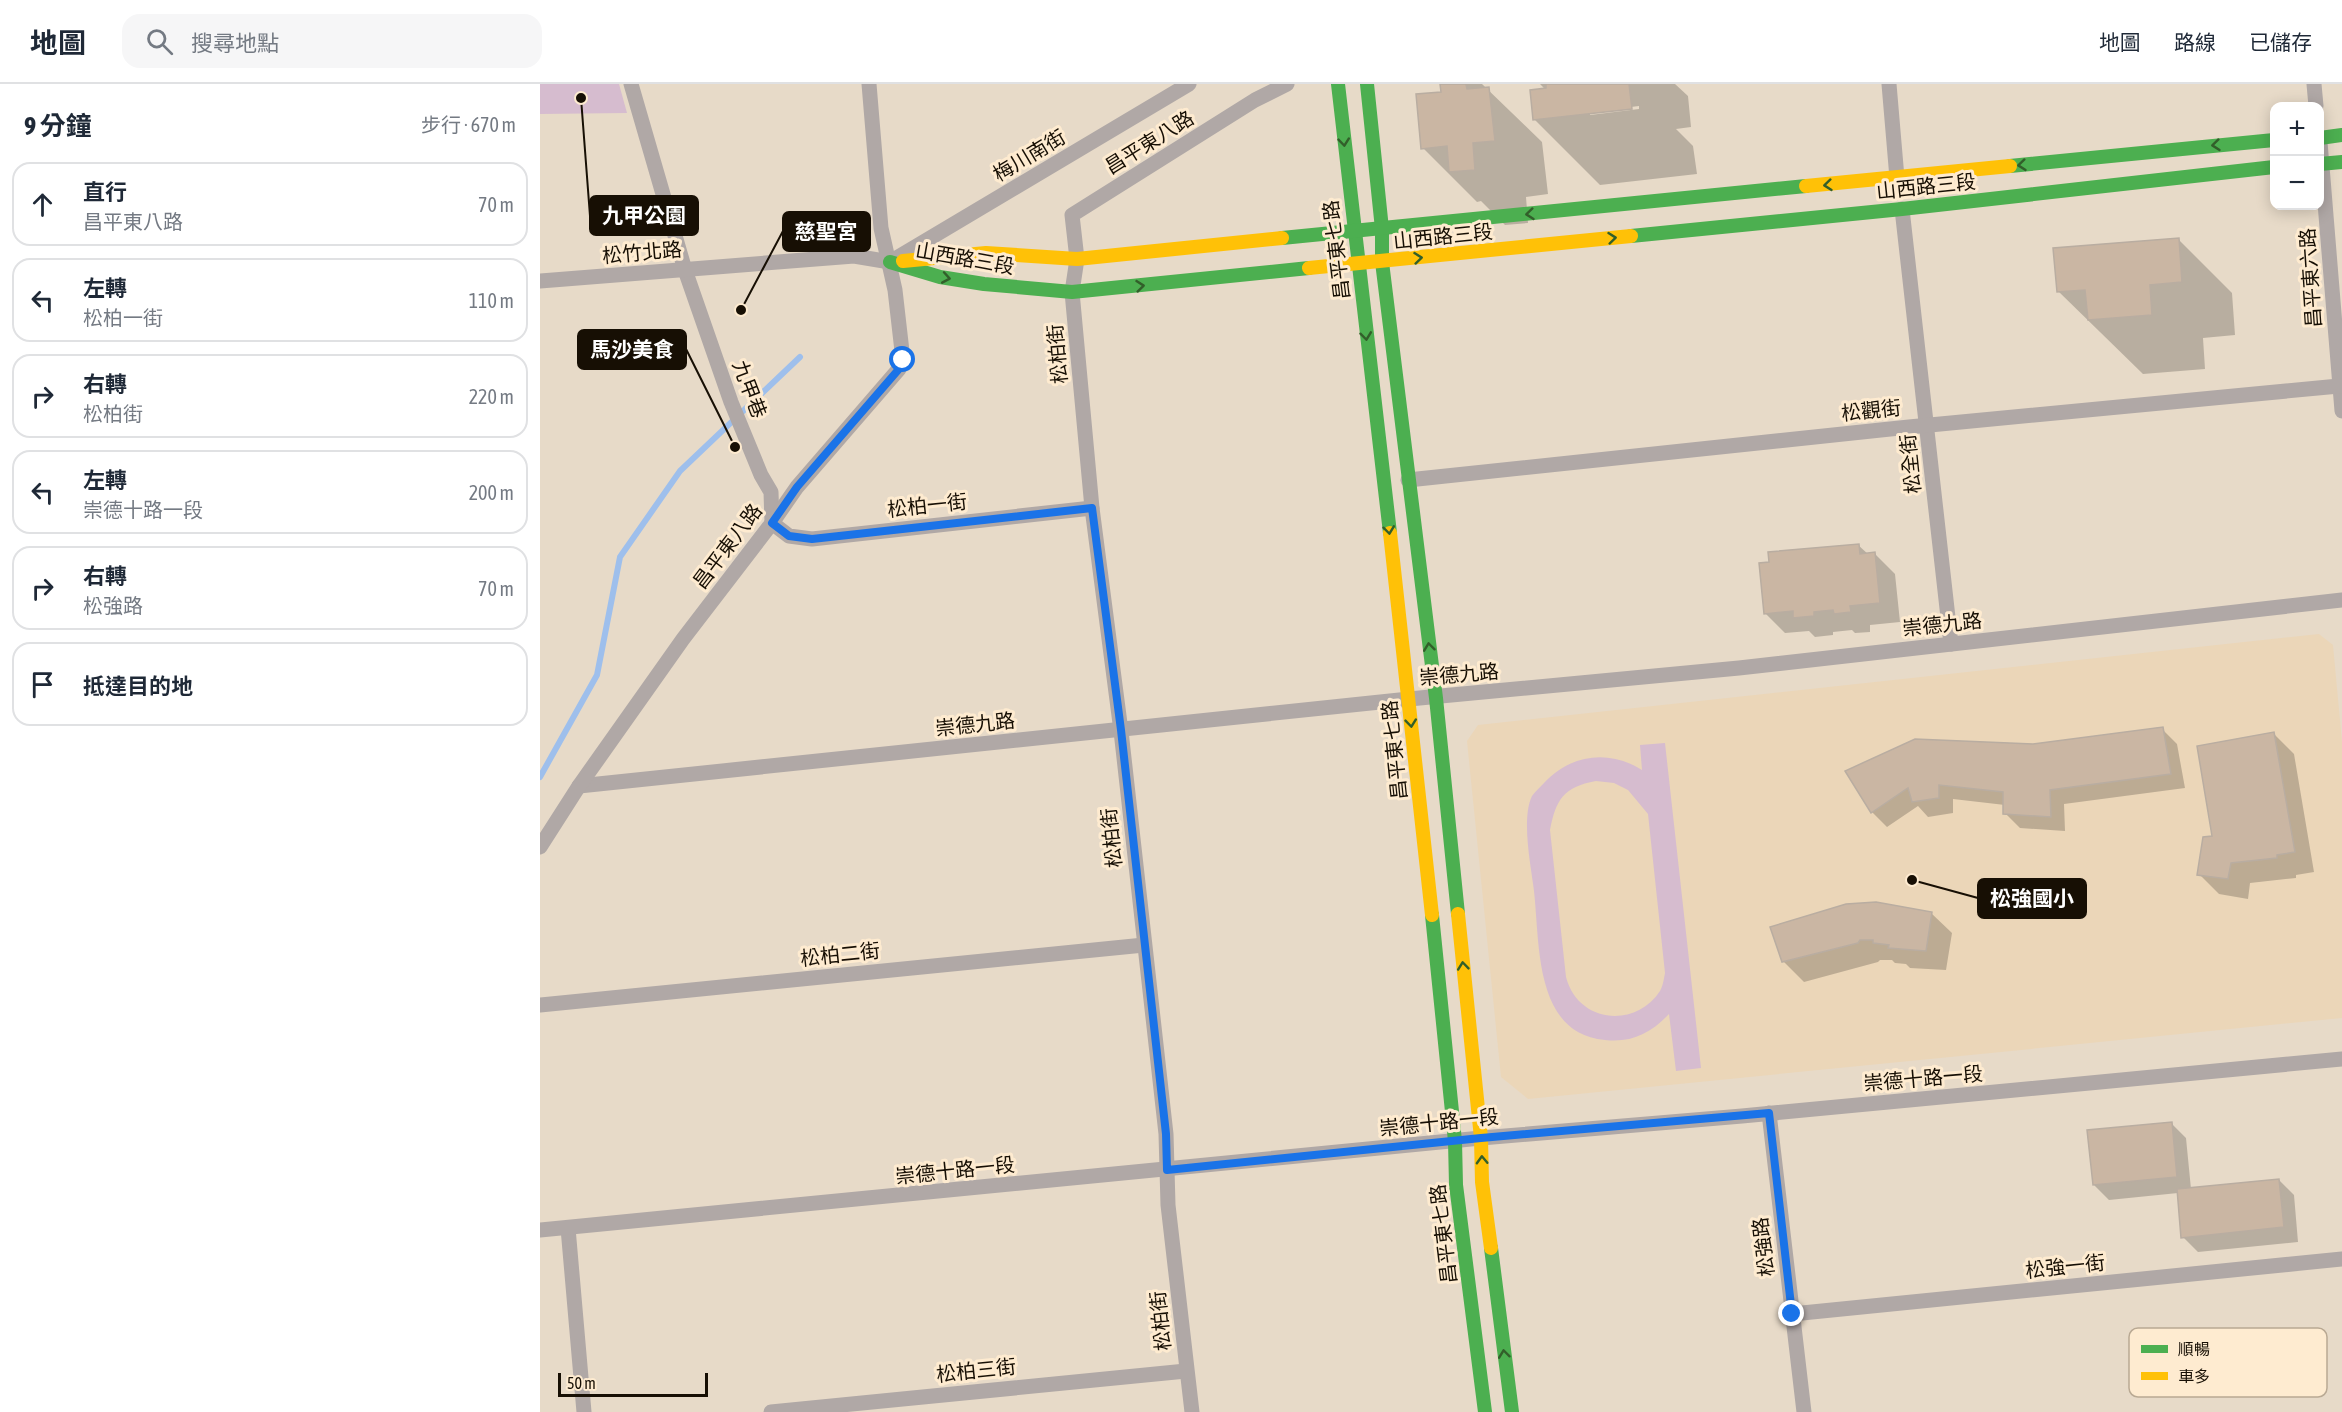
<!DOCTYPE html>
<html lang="zh-TW">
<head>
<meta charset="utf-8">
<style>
	body { margin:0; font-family:"Asap Condensed","Noto Sans TC",sans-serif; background:#f6f6f7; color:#1f2937 }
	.controls { position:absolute; right:18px; top:18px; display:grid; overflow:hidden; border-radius:12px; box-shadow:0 3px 15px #0003 }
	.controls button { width:54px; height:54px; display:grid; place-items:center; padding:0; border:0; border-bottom:2px solid #e0e1e3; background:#fff; color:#1f2937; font:30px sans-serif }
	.scale { position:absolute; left:18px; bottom:15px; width:150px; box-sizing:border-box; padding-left:6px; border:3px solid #170f04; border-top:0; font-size:16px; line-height:21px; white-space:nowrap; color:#170f04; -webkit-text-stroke:4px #feebd0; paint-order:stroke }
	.stop { position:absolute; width:18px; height:18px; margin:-14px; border:4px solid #1a73e8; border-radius:50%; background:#fff }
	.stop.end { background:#1a73e8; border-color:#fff; box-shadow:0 2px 6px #0008 }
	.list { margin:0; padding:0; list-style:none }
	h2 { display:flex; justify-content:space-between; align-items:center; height:78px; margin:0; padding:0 24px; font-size:26px }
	h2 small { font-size:20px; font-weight:400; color:#747a83 }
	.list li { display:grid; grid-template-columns:39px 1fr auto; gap:18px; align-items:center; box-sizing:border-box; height:84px; margin:0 12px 12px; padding:0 12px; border:2px solid #e0e1e3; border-radius:18px }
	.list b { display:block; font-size:22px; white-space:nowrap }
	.list p { margin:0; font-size:20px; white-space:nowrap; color:#747a83 }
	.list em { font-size:20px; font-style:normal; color:#747a83 }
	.icon { flex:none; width:33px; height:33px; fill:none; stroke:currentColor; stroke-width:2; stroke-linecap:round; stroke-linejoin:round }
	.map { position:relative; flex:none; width:1802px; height:1328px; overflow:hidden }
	header { display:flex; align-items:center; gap:36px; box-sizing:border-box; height:84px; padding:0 30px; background:#fff; border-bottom:2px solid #e0e1e3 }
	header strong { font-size:28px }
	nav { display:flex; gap:33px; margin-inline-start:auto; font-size:21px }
	.search { width:420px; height:54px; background:#f6f6f7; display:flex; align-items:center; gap:15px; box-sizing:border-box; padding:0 21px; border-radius:18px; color:#747a83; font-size:22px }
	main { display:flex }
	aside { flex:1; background:#fff }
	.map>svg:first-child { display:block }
	.built { fill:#ebd6b8 }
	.green { fill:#d6bccf; fill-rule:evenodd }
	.shadow { fill:#0003; fill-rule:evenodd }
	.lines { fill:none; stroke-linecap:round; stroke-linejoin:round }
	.stream { stroke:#9ebfec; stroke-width:6 }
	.building { fill:#cab6a3; stroke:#b9ada1; stroke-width:1.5 }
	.street { stroke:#b0a8a6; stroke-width:15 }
	.fast { stroke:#4caf50; stroke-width:14 }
	.slow { stroke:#ffc107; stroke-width:14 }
	.oneway { stroke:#325f2a }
	.route { stroke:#1a73e8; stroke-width:8 }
	.labels { text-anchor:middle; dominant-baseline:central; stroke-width:6; stroke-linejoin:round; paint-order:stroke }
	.street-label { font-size:20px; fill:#170f04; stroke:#feebd0 }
	.key { fill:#feebd0; stroke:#b9a993; stroke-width:1.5 }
	.key-label { font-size:16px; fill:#170f04 }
	.leader { fill:none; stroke:#170f04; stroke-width:2 }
	.callout-dot { fill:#170f04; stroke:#feebd0; stroke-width:2 }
	.callout { fill:#170f04; stroke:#170f04; stroke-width:2 }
	.callout-label { font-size:21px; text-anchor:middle; font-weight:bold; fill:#fff }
</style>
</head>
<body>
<header>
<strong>地圖</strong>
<div class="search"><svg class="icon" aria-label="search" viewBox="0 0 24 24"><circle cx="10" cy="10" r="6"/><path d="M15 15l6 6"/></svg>搜尋地點</div>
<nav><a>地圖</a><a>路線</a><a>已儲存</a></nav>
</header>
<main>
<aside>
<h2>9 分鐘<small>步行 · 670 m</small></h2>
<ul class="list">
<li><svg class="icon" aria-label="ahead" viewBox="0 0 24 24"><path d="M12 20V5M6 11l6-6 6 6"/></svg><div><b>直行</b><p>昌平東八路</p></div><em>70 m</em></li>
<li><svg class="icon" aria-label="left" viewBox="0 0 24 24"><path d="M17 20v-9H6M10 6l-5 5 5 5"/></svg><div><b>左轉</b><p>松柏一街</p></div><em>110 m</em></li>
<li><svg class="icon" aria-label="right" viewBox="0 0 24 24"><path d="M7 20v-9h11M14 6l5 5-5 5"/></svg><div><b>右轉</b><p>松柏街</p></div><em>220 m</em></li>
<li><svg class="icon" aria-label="left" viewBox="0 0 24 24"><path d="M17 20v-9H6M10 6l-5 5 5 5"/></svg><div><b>左轉</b><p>崇德十路一段</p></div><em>200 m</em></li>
<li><svg class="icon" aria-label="right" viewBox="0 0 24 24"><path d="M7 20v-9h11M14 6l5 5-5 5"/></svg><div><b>右轉</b><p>松強路</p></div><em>70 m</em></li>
<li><svg class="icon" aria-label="arrive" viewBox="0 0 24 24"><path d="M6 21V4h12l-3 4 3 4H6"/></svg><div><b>抵達目的地</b></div></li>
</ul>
</aside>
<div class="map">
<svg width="1802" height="1328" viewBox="0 0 1802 1328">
	<rect width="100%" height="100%" fill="#e7dac8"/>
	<path class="built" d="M1779,550L1793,561L1802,658V934L988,1015L961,993L927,657L938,641Z"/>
	<g class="green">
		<path d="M0,0H79L87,29L0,30Z"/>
		<path d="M1125,659L1161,984L1136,987L1129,930C1111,949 1092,959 1065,956C994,950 1000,860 994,807C991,782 981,735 992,712C995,708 1000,703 1004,699C1031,670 1069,665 1102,686L1100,661ZM1056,697L1074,699L1088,706L1108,730L1125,889C1124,894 1123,902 1120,907C1095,945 1038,939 1026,893L1010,746C1016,716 1023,703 1056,697Z"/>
	</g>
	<g class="shadow">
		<path d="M902,0H942L1002,58L1008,110L986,113L988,139L965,141L941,117L937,118L883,64L903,9Z"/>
		<path d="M1000,0H1135L1148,12L1151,43L1136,45L1153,62L1157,90L1060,101L994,35L1006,6ZM1099,22V25L1050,31V28Z"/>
		<path d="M1638,155L1692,209L1695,251L1663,254L1665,285L1603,290L1518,207Z"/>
		<path d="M1318,461L1328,470H1335L1355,490L1360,538L1330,541V548L1315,549L1312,546L1293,548V551L1275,553L1269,547L1245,549L1225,529Z"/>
		<path d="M1622,645L1637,660L1645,704L1524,720L1525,747L1480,744L1465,729V721L1413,715V729L1388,733L1378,722L1347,743L1332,728L1307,687Z"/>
		<path d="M1734,650L1754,670L1774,788L1756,791V794L1710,799L1708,815L1679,810L1659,790L1674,753Z"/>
		<path d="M1391,829L1412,849L1406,886L1370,884L1366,880L1355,879L1352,876H1340L1338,878L1264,898L1243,877Z"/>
		<path d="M1631,1039L1646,1054L1651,1105L1739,1096L1754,1111L1758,1158L1658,1168L1643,1153L1638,1109L1569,1116L1554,1101Z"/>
	</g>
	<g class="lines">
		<path class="stream" d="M0,693L57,591L80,473L140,387L260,273"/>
	</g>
	<g class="building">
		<path d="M900,0H926L927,5L949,3L955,57L933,59L935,86L909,88L907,62L881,65L876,10L901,8Z"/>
		<path d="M1006,0H1089L1092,25L993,36L990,6L1006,4Z"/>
		<path d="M1639,154L1642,198L1610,201L1612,231L1548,236L1545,206L1517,208L1513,164Z"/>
		<path d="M1319,460L1320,470L1335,468L1340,519L1310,522L1311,528L1294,530L1293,526L1274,528V532L1253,534V527L1224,530L1219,479L1229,478L1228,468Z"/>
		<path d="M1623,643L1631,690L1510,706L1511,733L1463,730V708L1399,701V714L1372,718L1368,704L1331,729L1305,687L1375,655L1493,660Z"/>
		<path d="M1734,648L1755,768L1737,771V774L1691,779L1688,795L1657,791L1663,753L1672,752L1657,662Z"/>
		<path d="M1336,818L1392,828L1386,867L1348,864L1349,861L1333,859V856H1320L1318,859L1242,878L1230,843L1306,820Z"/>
		<path d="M1632,1038L1637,1093L1553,1101L1547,1046Z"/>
		<path d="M1739,1095L1744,1143L1641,1154L1637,1105Z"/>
	</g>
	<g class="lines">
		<g class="street">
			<path d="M91,0L145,186L191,318L221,391L231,408L232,439L249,452L272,455L552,424"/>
			<path d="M1349,0L1357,94"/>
			<path d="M1774,0L1776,22"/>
			<path d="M1780,58L1802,327"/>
			<path d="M1362,125L1411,560"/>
			<path d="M355,175L649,0"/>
			<path d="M0,197L314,172L350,178"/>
			<path d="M868,396L1369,343L1799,302"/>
			<path d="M39,702L869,615L1199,584L1802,516"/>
			<path d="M0,763L39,702L143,555L232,439L257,403L359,285L363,276L355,206L341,144L329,0"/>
			<path d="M0,921L604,861"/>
			<path d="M1229,1029L1264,1328"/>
			<path d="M28,1144L44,1328"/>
			<path d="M0,1146L941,1054L1202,1032L1802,975"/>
			<path d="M1252,1230L1802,1175"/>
			<path d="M231,1328L646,1287"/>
			<path d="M652,1328L628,1121L626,1050L581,647L552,424L532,208L537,175L532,131L715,16L747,0"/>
		</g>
		<g class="fast">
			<path d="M798,0L850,449"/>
			<path d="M827,0L842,145V178L896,614L918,830"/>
			<path d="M1780,54L1802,51"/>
			<path d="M1780,80L1802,78"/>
			<path d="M1470,82L1734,56"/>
			<path d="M1091,152L1362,125L1734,83"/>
			<path d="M742,154L1266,102"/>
			<path d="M350,178L400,193L444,200L532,208L769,184"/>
			<path d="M892,831L915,1057L916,1101L945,1328"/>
			<path d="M951,1164L972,1328"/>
		</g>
		<g class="slow">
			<path d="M1266,102L1470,82"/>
			<path d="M363,177L446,169L537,175L742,154"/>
			<path d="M769,184L1091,152"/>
			<path d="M850,449L892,831"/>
			<path d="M918,830L941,1054L942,1098L951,1164"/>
		</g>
	</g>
	<defs><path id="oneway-chevron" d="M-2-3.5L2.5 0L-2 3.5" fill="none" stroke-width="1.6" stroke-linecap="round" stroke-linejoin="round" transform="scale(1.5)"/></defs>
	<g class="oneway">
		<use href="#oneway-chevron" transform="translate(804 58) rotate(84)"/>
		<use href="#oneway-chevron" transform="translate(1676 61) rotate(174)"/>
		<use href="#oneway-chevron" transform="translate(1482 81) rotate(174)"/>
		<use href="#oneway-chevron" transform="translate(1288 101) rotate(174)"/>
		<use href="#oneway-chevron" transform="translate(990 130) rotate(174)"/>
		<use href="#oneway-chevron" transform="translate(1072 154) rotate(-6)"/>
		<use href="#oneway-chevron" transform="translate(878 174) rotate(-6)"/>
		<use href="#oneway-chevron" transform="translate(406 194) rotate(10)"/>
		<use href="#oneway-chevron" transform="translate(600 202) rotate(-6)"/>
		<use href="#oneway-chevron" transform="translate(826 252) rotate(83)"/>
		<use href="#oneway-chevron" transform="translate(849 446) rotate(83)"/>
		<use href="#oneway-chevron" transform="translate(889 563) rotate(-97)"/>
		<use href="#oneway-chevron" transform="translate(871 639) rotate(84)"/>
		<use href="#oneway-chevron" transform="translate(923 882) rotate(-96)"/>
		<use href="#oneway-chevron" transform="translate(942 1076) rotate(-92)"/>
		<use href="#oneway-chevron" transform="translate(964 1270) rotate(-97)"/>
	</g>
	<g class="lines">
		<path class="route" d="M363,276L359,285L257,403L232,439L249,452L272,455L552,424L581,646L626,1050L627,1086L941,1054L1229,1029L1252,1230"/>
	</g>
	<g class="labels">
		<g class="street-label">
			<text transform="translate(609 58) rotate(-32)">昌平東八路</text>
			<text transform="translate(489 71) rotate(-31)">梅川南街</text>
			<text transform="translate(1386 102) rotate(-6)">山西路三段</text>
			<text transform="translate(903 152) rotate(-6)">山西路三段</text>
			<text transform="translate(796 166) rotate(-97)">昌平東七路</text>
			<text transform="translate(102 168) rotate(-5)">松竹北路</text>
			<text transform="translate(425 174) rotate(10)">山西路三段</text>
			<text transform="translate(1770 194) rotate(-94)">昌平東六路</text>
			<text transform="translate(517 270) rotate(-95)">松柏街</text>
			<text transform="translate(210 305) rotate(69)">九甲巷</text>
			<text transform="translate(1331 326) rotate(-6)">松觀街</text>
			<text transform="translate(1370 380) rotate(-96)">松全街</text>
			<text transform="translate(387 421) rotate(-6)">松柏一街</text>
			<text transform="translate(187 462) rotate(-53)">昌平東八路</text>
			<text transform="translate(1402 540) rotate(-6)">崇德九路</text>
			<text transform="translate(919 590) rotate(-5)">崇德九路</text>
			<text transform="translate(435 640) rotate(-6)">崇德九路</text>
			<text transform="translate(854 666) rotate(-96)">昌平東七路</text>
			<text transform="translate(571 754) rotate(-96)">松柏街</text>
			<text transform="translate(300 870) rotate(-6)">松柏二街</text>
			<text transform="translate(1383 994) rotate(-5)">崇德十路一段</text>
			<text transform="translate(899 1038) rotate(-6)">崇德十路一段</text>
			<text transform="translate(415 1086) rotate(-6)">崇德十路一段</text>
			<text transform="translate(903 1150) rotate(-97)">昌平東七路</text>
			<text transform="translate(1223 1163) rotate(-97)">松強路</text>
			<text transform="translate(1525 1182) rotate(-6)">松強一街</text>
			<text transform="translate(620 1237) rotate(-96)">松柏街</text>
			<text transform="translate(436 1286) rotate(-6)">松柏三街</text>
		</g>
	</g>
	<rect x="1589" y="1244" width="198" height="69" rx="9" class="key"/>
	<rect x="1601" y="1261" width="27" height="8" fill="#4caf50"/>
	<rect x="1601" y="1288" width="27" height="8" fill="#ffc107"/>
	<g class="key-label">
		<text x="1638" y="1271">順暢</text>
		<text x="1638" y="1298">車多</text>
	</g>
	<path class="leader" d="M41 14L50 132M201 226L243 147M195 363L146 265M1372 796L1438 814"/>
	<g class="callout-dot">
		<circle cx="41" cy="14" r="6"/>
		<circle cx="201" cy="226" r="6"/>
		<circle cx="195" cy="363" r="6"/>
		<circle cx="1372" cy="796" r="6"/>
	</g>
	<g class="callout">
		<rect x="50" y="112" width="108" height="39" rx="6"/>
		<rect x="243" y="128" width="87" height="39" rx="6"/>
		<rect x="38" y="246" width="108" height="39" rx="6"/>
		<rect x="1438" y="795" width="108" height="39" rx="6"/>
	</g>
	<g class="callout-label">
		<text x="104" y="139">九甲公園</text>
		<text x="286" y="155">慈聖宮</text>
		<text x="92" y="273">馬沙美食</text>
		<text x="1492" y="822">松強國小</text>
	</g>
</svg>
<div class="controls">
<button>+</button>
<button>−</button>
</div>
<div class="scale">50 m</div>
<div class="stop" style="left:363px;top:276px"></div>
<div class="stop end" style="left:1252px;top:1230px"></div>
</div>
</main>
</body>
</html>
